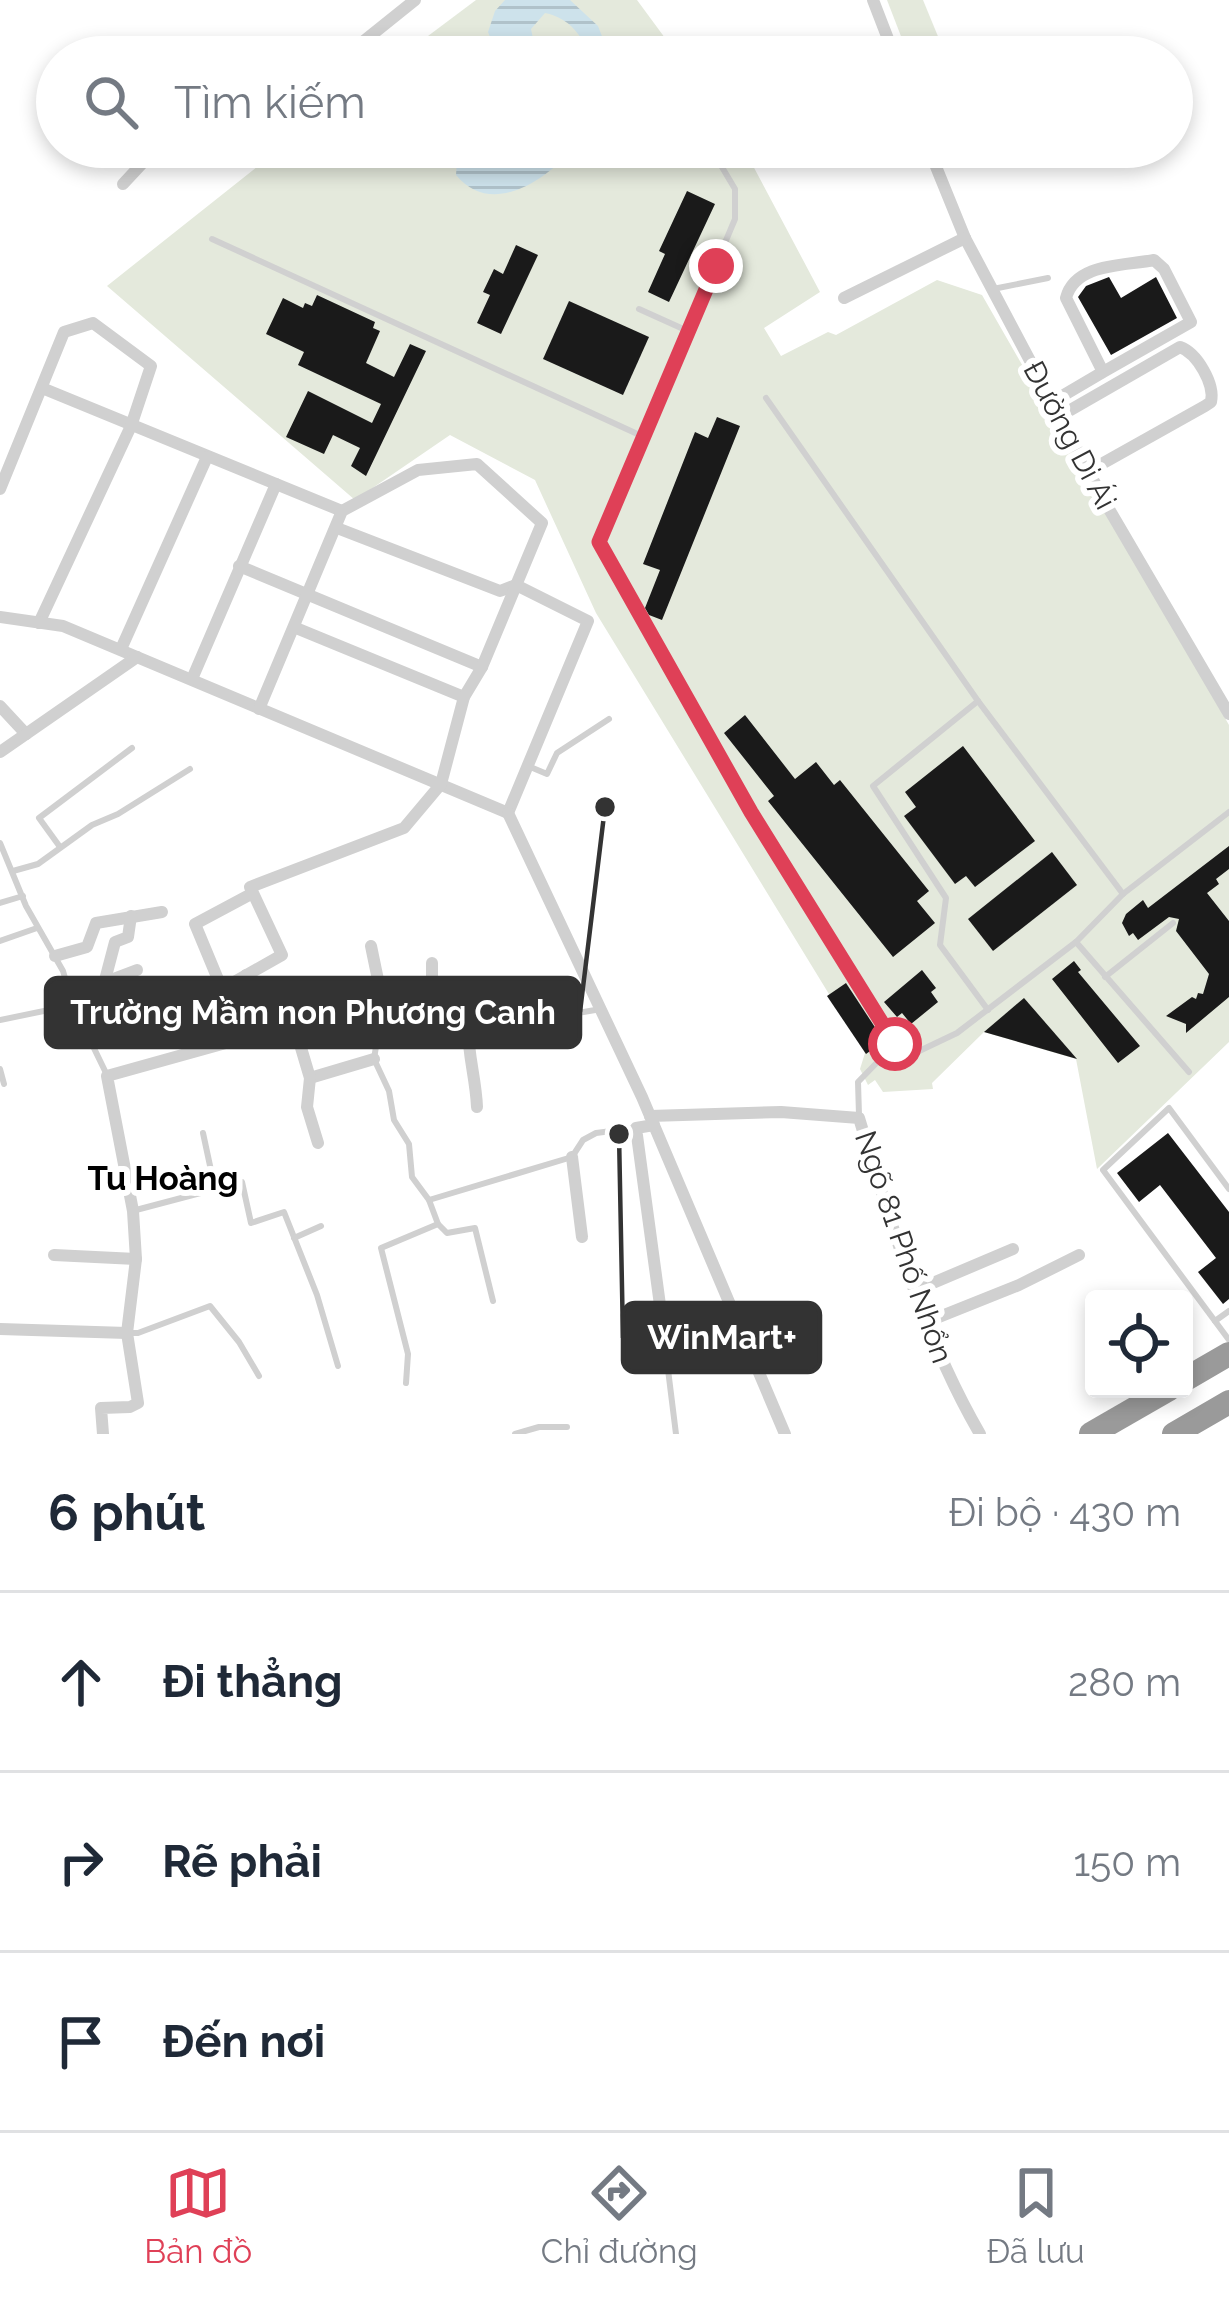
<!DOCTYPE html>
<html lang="vi">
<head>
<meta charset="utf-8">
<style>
	body { margin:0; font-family:Raleway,sans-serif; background:#f2f2f3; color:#1f2937 }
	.controls { position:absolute; right:36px; bottom:36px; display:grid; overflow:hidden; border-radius:12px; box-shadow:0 6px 18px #0003 }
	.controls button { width:108px; height:108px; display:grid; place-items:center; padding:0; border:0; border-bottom:3px solid #e0e1e3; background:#fff; color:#1f2937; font:60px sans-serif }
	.stop { position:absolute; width:36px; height:36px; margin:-27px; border:9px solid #df4057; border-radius:50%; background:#fff }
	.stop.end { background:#df4057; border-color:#fff; box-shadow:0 3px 12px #0008 }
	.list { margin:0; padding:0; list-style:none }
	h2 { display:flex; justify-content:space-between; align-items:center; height:156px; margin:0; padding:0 48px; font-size:51px }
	h2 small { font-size:39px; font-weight:400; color:#747a83 }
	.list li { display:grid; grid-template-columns:78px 1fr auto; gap:36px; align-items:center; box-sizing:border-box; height:180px; padding:0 48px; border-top:3px solid #e0e1e3 }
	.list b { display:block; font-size:45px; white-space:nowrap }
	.list em { font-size:39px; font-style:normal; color:#747a83 }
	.icon { flex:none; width:66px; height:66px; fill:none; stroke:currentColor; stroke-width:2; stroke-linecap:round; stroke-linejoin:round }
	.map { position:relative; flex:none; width:1229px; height:1434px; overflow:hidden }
	.search { position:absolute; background:#fff; box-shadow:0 6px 18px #0003; left:36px; right:36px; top:36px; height:132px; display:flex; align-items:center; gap:30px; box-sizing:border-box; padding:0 42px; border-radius:66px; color:#747a83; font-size:45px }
	.sheet { height:696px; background:#fff }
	nav { display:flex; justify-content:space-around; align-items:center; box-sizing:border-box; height:168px; border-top:3px solid #e0e1e3; background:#fff; font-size:33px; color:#747a83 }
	nav a { display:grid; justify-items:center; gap:6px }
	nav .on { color:#df4057 }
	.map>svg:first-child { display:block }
	.pitch { fill:#e4e9dc }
	.water { fill:url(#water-rules) }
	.building { fill:#1a1a1a }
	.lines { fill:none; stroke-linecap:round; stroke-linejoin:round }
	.lane { stroke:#d0d0d0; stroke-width:6 }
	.street { stroke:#d0d0d0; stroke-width:12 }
	.highway { stroke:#9a9a9a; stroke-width:24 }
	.route { stroke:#df4057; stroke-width:15 }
	.labels { text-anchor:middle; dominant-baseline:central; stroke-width:12; stroke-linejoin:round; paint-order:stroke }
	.street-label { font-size:30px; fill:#333; stroke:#fff }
	.neighbourhood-label { font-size:33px; font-weight:bold; fill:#000; stroke:#fff }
	.leader { fill:none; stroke:#333; stroke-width:4.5 }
	.callout-dot { fill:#333; stroke:#fff; stroke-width:4.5 }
	.callout { fill:#333; stroke:#333; stroke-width:4.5 }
	.callout-label { font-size:33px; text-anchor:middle; font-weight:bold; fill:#fff }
</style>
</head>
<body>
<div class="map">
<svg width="1229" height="1434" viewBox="0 0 1229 1434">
	<defs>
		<pattern id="water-rules" width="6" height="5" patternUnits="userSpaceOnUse" patternTransform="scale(3)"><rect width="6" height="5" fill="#cde2eb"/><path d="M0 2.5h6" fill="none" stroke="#b0c2ca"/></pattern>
	</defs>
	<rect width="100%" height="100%" fill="#fff"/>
	<g class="pitch">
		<path d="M476,0H637L679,57H400Z"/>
		<path d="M887,0H923L944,51L932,57H909Z"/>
		<path d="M282,147H743L820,292L764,328L781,356L828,332L836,335L937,280L982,295L1229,725V1042L1097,1169L1076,1059L984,1032L932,1083L933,1089L883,1092L875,1080L868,1085L860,1069L865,1053L596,613L535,480L450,435L355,500L107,286Z"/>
	</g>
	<g class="water">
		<path d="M505,0H570L598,26L610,57H588C584,37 570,18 545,13L531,29L537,57H498L488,32L495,11Z"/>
		<path d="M458,147H574C547,180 491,218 456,175Z"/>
	</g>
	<g class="building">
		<path d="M687,191L715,204L669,302L648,292L665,254L659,251Z"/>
		<path d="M516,245L538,255L501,334L477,323L490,295L483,292L494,269L503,274Z"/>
		<path d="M1109,277L1121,298L1156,277L1177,318L1111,355L1078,297L1086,286Z"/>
		<path d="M317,295L375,322L373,328L380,331L366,363L394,377L410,344L426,351L366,476L351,466L360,448L333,435L324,454L286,437L308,391L372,423L381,404L298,365L304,352L266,334L283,298L303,308L305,303L312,306Z"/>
		<path d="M569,301L649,337L623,395L543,359Z"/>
		<path d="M717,417L740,426L662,620L649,615L645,608L660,570L643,564L695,432L708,438Z"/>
		<path d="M745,715L795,779L816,762L834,785L840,780L929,891L917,901L935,923L893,957L768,801L774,796L724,733Z"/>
		<path d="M963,746L1035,841L975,887L966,876L955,884L904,816L916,807L905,792Z"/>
		<path d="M1229,846V869L1216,879L1219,884L1207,893L1229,921V997L1186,1033V1024L1166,1016L1192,997L1196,999L1198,993L1203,994L1209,974L1176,931L1179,919L1169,917L1138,940L1133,933L1129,936L1122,923L1126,914L1143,900L1148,908Z"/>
		<path d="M1052,852L1077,885L993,951L968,919Z"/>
		<path d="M1074,961L1081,970L1078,972L1140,1046L1118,1063L1052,979Z"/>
		<path d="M922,970L936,988L931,992L938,1002L911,1024L902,1013L897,1017L884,1002Z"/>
		<path d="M846,983L884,1041L866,1054L827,996Z"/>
		<path d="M1024,998L1077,1059L984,1032Z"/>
		<path d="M1168,1133L1229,1212V1299L1223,1304L1198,1272L1216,1258L1160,1185L1139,1202L1117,1173Z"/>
	</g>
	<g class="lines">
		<g class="lane">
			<path d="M710,147L735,189V219L599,542L751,812L895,1044"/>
			<path d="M212,239L644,437"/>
			<path d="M993,289L1048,278"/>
			<path d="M639,309L690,332"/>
			<path d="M766,398L978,701L1123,894"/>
			<path d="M978,701L873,786L946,898L940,945L988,1010"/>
			<path d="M528,766L547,774L557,753L609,719"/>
			<path d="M0,843L26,906L63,971L73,1005L106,1073"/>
			<path d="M60,847L39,818L132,748"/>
			<path d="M13,871L38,864L92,825L118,814L190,769"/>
			<path d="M0,903L23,896"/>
			<path d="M0,941L37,928"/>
			<path d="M1076,942L1189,1072"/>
			<path d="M1105,977L1173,923"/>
			<path d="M0,1020L73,1005"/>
			<path d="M0,1069L4,1084"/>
			<path d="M859,1115L858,1082L895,1044L915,1053L957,1033L1076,942L1123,894L1229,812"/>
			<path d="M203,1133L215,1189"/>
			<path d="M1229,1189L1169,1108L1103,1170L1229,1340"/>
			<path d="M429,1200L572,1157L583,1140L596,1133L635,1128"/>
			<path d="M136,1210L242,1182L251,1223L284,1212L317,1295L338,1366"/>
			<path d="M438,1224L447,1233L475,1228L493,1301"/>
			<path d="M294,1238L321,1226"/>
			<path d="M660,1305L676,1434"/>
			<path d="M1215,1321L1229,1311"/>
			<path d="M127,1333H138L210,1306L239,1342L259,1376"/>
			<path d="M406,1383L408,1354L381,1248L438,1224L429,1200L412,1177L409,1144L394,1120L389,1091L374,1059L378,1034L508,1025L601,1009"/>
			<path d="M515,1434L539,1427H567"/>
		</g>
		<g class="street">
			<path d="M873,0L895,57"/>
			<path d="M344,57L415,0"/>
			<path d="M928,147L965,238L1106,504L1229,714"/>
			<path d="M123,184L150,155L189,147"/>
			<path d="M844,298L965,238"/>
			<path d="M42,388L342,511"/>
			<path d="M1052,402L1103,372L1066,298C1075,263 1123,266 1154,260L1164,269L1191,322L1103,372"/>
			<path d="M1060,416L1180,347C1197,353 1215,384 1211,402L1205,406L1089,471"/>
			<path d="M0,489L64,332L93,323L151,366L131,426L39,623"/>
			<path d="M337,528L500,591L516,585L588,621L508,813"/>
			<path d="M239,566L482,667"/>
			<path d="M0,617L63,626L508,813"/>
			<path d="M296,628L464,697"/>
			<path d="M121,649L207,457"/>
			<path d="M192,679L276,484"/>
			<path d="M0,706L26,734"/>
			<path d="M0,752L137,657"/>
			<path d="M508,813L642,1097L785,1434"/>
			<path d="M253,893L282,955L222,989L195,924L253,893L250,887L404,828L441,784L464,697L482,667L542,523L477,464L418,470L342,511L259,709"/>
			<path d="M371,946L389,1033"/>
			<path d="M55,956L87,947L96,923L162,912"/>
			<path d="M432,963V1030"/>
			<path d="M246,975L262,1033"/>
			<path d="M105,980L115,942L128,937L131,916"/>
			<path d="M71,995L137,970"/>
			<path d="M468,1028C468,1055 476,1080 477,1107"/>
			<path d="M310,1078L374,1059"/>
			<path d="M650,1116L781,1112L859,1118C892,1226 923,1336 980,1434"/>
			<path d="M654,1125L636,1128L660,1305"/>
			<path d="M572,1157L582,1237"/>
			<path d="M54,1255L136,1259"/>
			<path d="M914,1291L1013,1249"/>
			<path d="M929,1321L1019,1285L1079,1255"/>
			<path d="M0,1329L127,1333"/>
			<path d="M103,1434L101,1408L130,1407L138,1403L127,1333L136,1259L133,1211L107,1076L283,1027L299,1041L310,1078L307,1107L318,1143"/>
		</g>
		<g class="highway">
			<path d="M1184,1380L1229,1354"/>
			<path d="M1091,1434L1169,1389"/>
			<path d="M1174,1434L1229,1402"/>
		</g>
	</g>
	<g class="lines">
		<path class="route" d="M716,266L599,542L751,812L895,1044"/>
	</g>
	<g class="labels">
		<g class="street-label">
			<text transform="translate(1070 435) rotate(62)">Đường Di Ái</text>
			<text transform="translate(904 1247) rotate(71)">Ngõ 81 Phố Nhổn</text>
		</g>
		<g class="neighbourhood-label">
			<text x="163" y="1178">Tu Hoàng</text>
		</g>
	</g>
	<path class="leader" d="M605 807L580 1012M619 1134L623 1338"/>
	<g class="callout-dot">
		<circle cx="605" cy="807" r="12"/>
		<circle cx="619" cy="1134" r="12"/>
	</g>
	<g class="callout">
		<rect x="46" y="978" width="534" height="69" rx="12"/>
		<rect x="623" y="1303" width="197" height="69" rx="12"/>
	</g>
	<g class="callout-label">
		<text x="313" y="1024">Trường Mầm non Phương Canh</text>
		<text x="722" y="1349">WinMart+</text>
	</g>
</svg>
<div class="controls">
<button><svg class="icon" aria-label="locate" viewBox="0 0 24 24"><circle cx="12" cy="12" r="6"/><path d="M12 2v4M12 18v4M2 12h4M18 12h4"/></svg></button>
</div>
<div class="stop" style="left:895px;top:1044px"></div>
<div class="stop end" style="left:716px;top:266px"></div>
<div class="search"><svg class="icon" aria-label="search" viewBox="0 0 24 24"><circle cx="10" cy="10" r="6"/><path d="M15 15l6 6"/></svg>Tìm kiếm</div>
</div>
<section class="sheet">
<h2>6 phút<small>Đi bộ · 430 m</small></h2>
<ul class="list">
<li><svg class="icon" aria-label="ahead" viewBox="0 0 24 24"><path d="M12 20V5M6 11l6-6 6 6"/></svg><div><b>Đi thẳng</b></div><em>280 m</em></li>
<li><svg class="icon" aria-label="right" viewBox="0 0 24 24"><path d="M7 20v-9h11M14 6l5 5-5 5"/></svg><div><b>Rẽ phải</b></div><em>150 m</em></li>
<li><svg class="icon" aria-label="arrive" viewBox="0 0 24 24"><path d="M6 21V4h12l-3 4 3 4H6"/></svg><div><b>Đến nơi</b></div></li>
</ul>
</section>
<nav>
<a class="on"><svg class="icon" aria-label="map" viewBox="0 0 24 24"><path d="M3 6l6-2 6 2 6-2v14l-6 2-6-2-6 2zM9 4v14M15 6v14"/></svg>Bản đồ</a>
<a><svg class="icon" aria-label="directions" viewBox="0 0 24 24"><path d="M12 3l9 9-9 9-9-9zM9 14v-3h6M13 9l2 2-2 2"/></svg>Chỉ đường</a>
<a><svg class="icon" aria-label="saved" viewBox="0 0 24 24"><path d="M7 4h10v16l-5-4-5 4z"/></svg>Đã lưu</a>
</nav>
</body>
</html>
